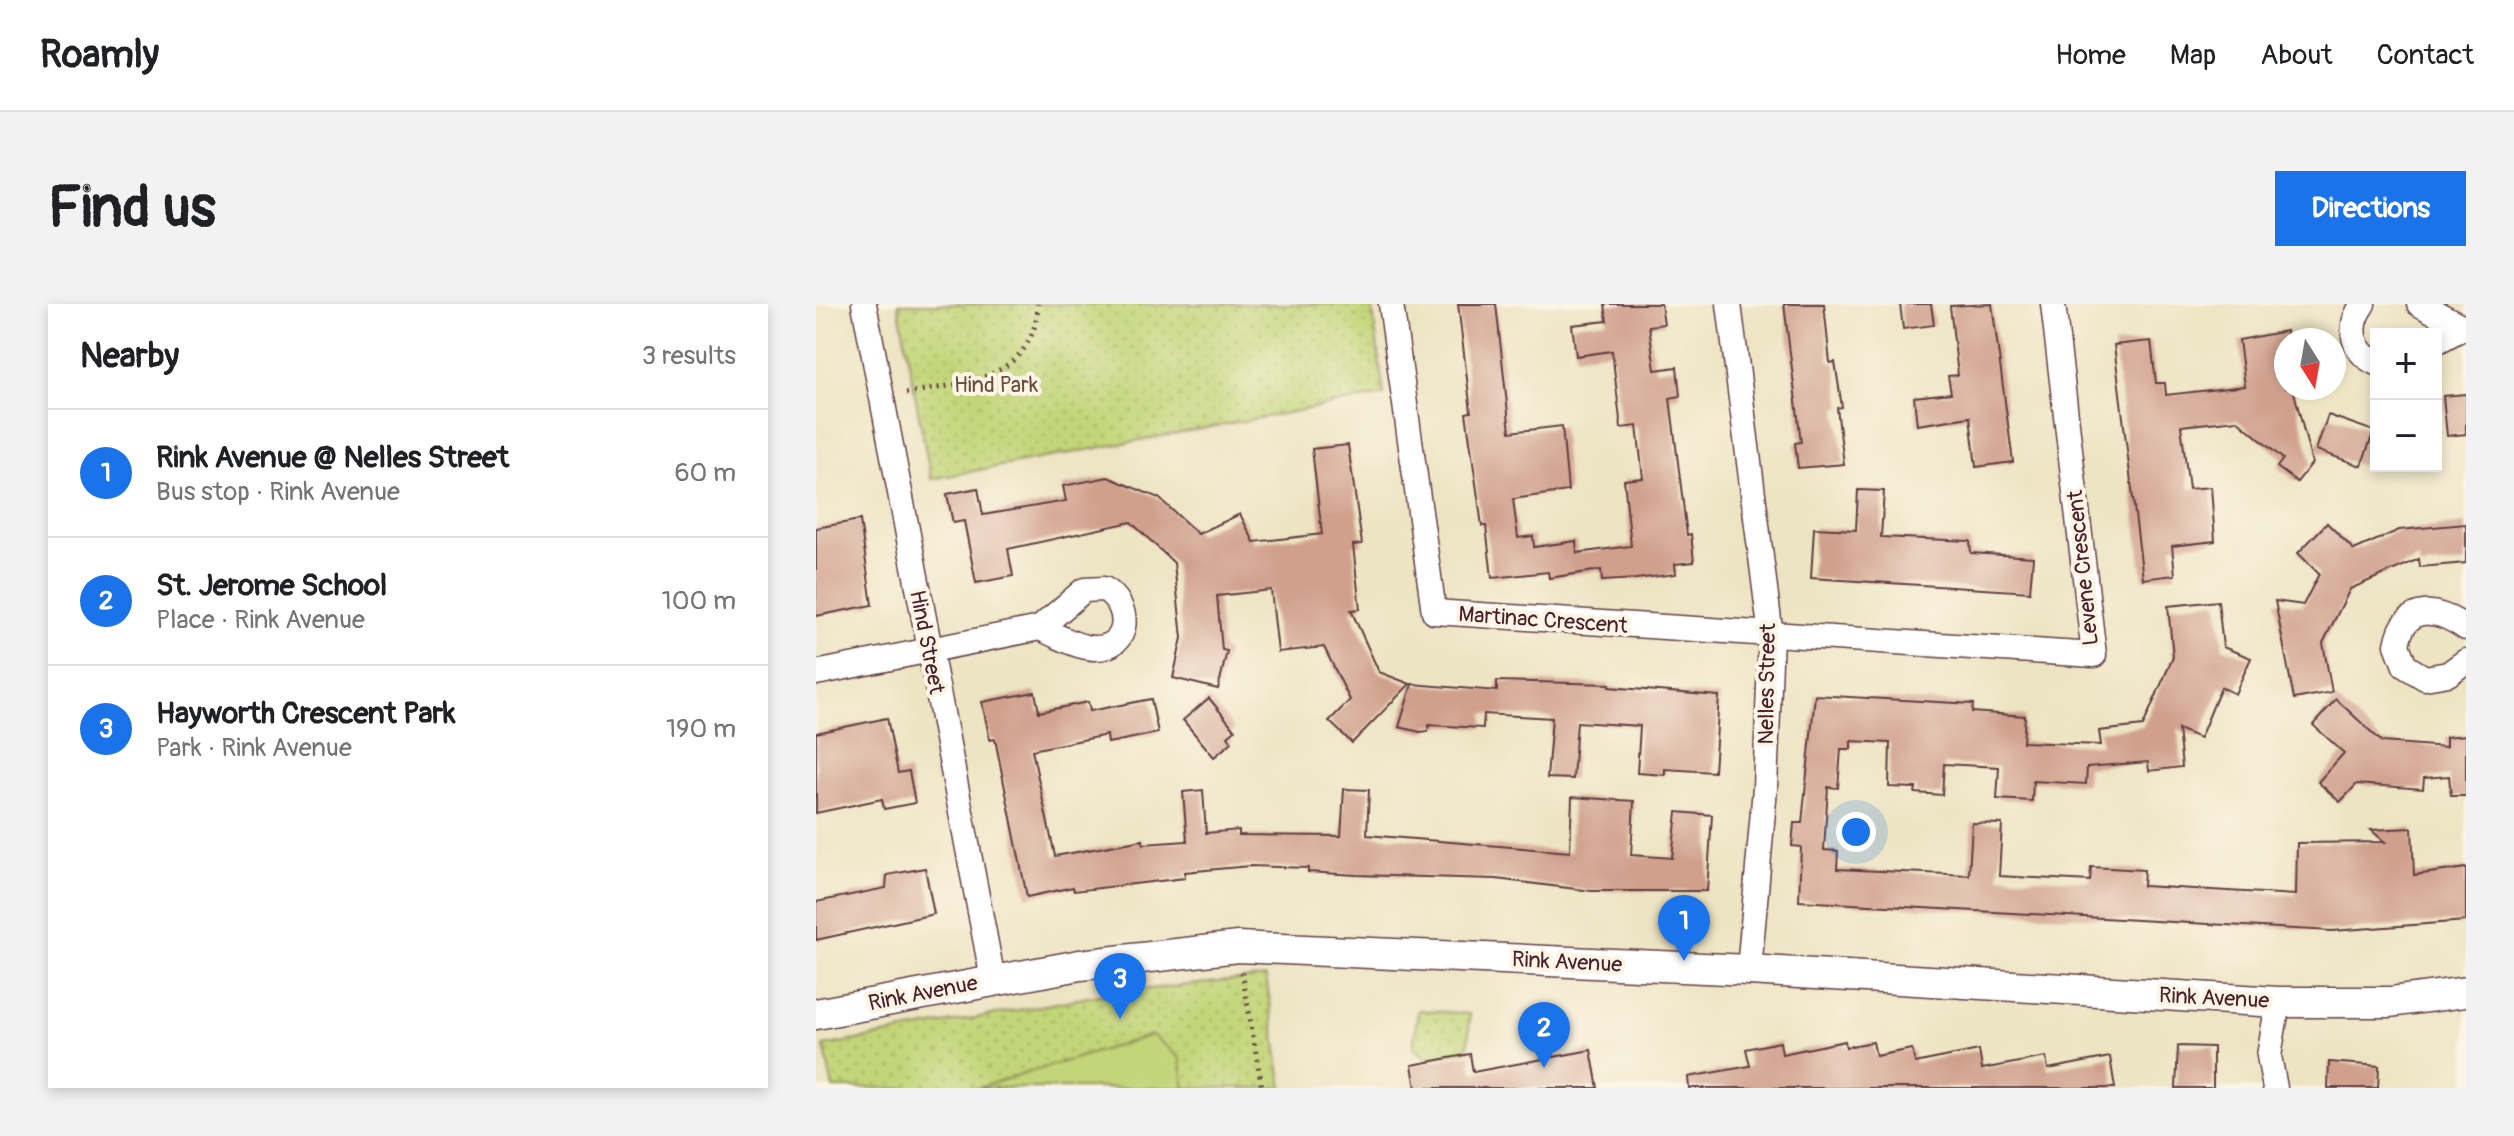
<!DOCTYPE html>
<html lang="en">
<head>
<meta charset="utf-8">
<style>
	body { margin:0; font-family:Pangolin,sans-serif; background:#f2f2f2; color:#202124 }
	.controls { position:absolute; right:24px; top:24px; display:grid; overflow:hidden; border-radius:0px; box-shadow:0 4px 12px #0003 }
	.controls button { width:72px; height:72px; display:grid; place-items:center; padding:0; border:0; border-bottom:2px solid #e0e0e0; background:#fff; color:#202124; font:40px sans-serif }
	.compass { position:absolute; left:1458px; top:24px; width:72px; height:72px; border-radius:50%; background:#fff; box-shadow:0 4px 12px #0003; rotate:169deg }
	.you { position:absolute; left:1040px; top:528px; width:28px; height:28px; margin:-20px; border:6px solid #fff; border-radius:50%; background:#1a73e8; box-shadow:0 0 0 12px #1a73e833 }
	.badge { display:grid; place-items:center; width:52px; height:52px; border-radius:50%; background:#1a73e8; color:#fff; font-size:26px; font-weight:700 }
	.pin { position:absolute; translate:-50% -66px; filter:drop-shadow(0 2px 4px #0008) }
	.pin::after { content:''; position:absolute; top:42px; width:28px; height:24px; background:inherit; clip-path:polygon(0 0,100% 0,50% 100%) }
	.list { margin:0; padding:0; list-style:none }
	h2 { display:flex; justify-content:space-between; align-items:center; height:104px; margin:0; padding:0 32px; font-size:34px }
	h2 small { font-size:26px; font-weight:400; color:#757577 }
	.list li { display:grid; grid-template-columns:52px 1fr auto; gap:24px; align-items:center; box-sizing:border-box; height:128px; padding:0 32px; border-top:2px solid #e0e0e0 }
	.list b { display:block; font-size:30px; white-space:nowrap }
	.list p { margin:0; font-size:26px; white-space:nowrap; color:#757577 }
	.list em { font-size:26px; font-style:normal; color:#757577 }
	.map { position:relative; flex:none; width:1650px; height:784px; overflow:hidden; border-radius:0px }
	header { display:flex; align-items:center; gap:48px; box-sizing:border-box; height:112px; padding:0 40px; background:#fff; border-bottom:2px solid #e0e0e0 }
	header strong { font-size:38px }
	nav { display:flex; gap:44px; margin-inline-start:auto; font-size:28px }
	.intro { display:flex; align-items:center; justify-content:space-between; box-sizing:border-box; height:192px; padding:0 48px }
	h1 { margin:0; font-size:56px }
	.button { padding:20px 36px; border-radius:0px; background:#1a73e8; color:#fff; font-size:28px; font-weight:700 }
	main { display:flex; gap:48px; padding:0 48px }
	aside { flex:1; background:#fff; border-radius:0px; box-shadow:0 4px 12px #0003 }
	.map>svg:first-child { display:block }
	.park { fill:url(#park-dots); stroke:#867a52; stroke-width:2 }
	.garden { fill:#c2d578; stroke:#867a52; stroke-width:2 }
	.building { fill:#d0a08d }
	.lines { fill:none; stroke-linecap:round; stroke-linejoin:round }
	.minor-casing { stroke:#623d42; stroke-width:27 }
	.tertiary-casing { stroke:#623d42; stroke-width:33 }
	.path { stroke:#623d42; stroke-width:5; stroke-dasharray:2 6; stroke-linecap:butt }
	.minor { stroke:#fff; stroke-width:24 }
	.tertiary { stroke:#fff; stroke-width:30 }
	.labels { text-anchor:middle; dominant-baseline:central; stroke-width:8; stroke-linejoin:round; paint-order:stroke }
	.park-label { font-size:22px; fill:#684c3e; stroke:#fcf5e5 }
	.street-label { font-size:22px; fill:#4a1f2b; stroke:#fcf5e5 }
</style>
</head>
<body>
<header>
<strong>Roamly</strong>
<nav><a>Home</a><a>Map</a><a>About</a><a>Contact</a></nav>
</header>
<div class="intro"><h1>Find us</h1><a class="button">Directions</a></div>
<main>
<aside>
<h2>Nearby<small>3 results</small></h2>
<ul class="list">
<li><span class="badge">1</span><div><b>Rink Avenue @ Nelles Street</b><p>Bus stop · Rink Avenue</p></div><em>60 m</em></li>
<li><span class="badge">2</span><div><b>St. Jerome School</b><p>Place · Rink Avenue</p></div><em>100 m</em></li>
<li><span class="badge">3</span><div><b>Hayworth Crescent Park</b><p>Park · Rink Avenue</p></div><em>190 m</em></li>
</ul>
</aside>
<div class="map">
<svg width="1650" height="784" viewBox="0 0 1650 784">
	<defs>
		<pattern id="park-dots" width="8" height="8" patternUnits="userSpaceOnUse" patternTransform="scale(2)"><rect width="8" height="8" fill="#c2d578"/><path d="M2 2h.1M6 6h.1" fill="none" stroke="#a8b668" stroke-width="1.8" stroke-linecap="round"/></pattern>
	</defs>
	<rect width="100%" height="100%" fill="#fcf5e5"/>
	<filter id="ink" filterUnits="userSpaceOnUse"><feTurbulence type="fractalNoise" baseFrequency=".0125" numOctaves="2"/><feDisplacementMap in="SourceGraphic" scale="16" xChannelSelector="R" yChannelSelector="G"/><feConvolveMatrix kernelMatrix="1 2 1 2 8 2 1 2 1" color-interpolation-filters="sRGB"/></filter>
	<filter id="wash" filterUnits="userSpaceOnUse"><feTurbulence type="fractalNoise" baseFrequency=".006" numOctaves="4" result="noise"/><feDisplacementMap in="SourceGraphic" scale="32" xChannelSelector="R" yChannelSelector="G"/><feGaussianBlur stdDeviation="1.8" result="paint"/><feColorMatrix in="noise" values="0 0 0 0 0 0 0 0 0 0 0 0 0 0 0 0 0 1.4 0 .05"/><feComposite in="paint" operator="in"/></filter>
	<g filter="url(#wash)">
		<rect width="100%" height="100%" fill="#ede4c3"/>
		<g class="park">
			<path d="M82,0H556L568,91L115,175Z"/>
			<path d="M450,673L467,784H17L8,742L294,689Z"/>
			<path d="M602,706L654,710L652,746L611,754L597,744Z"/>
		</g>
		<path class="garden" d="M336,731L364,754L369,784H161Z"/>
		<g id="blocks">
			<g class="building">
				<path d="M642,0H680L694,128L746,122L752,187L697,195L702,234L717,232L718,243L760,237L761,249L815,242L808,176L827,174L821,122L805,124L796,47L760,52L756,21L791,17L789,0H845L848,20L833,22L839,66L861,63L864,92L854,94L871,231L875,230L878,258L859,260L860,270L820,275L786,277L785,266L733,274L732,268L676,274L670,222H666L650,109L655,108Z"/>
				<path d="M968,0H1008L1014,59L1019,58L1026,103L1021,104L1028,160L982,164L979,139L985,138Z"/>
				<path d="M1084,0H1115L1118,21L1087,25Z"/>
				<path d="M1176,0L1197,158L1160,163L1154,113L1101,121L1098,93L1135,89L1132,72L1142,71L1134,2Z"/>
				<path d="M1470,27V84H1477L1496,159L1481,178L1461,163L1467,155L1421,116L1365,122L1373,185L1395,183L1399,237L1356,242L1359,271L1327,275L1298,41L1335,37L1340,79H1349L1350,91L1429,82L1423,36Z"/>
				<path d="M1650,90V130L1631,132L1627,92Z"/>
				<path d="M1512,111L1558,127L1545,162L1500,146Z"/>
				<path d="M532,141L546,240L537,241L544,305L535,306L563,368L594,380L536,439L513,417L534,396L508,343L462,348L455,286L401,292L406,346L411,347L402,385L357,374L366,334L358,259L315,218L192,245L197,272L160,279L148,217L137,219L131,190L162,184L167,211L250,197L247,182L292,173L343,194L382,230L424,210L438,238L506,230L496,145Z"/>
				<path d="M1042,186L1068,187L1065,233L1154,237L1155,249L1217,253L1214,288L995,274L998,224L1040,226Z"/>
				<path d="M44,216L56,301L0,312V224Z"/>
				<path d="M1511,219L1538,246L1583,226L1650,220V259L1604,263L1603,255L1534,285L1507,339L1516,388L1478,395L1459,297L1487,301L1503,270L1482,249Z"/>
				<path d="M1402,297L1407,343L1435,354L1419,390L1405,383L1384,434L1362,425L1366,463L1333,467L1332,458L1271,463L1270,480L1217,477L1216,497L1181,495L1183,463L1128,460L1126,491L1099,489L1100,484L1073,483L1074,439L1035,437V445H1025L1022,484L1012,483L1008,546L1022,547L1021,565L1153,571L1156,519L1186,520L1183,572L1274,577L1275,563L1328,566L1327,582L1480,591L1481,539L1569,538L1555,526L1596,524L1598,571L1650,564V617L1516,627L983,597L985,543L976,542L978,519H986L999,391L1157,400L1156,408L1209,412L1207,438L1285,441L1283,427L1327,422L1357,353L1352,302Z"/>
				<path d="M681,377L794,380L793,383L903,392L898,468L849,465V471L821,469L824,422L761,418L757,475L731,474L736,414L668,410L667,424L613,421L612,427L604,428L583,423L596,380L681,387Z"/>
				<path d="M219,388L223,408L272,398L274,407L335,395L342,429L292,439L291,431L216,446L239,552L327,536V540L371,537L367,488L387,486L390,529L423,526V531L525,532L528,485L553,486L551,531L754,548L756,493L818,497L815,551L856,554L861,508L896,511L891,587H776L680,575L540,571L492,568V564L434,562L369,568V574L258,587L257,583L211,593L179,435L174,436L166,398Z"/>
				<path d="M393,394L419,426L412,432L416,438L398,453L367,416Z"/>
				<path d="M1520,395L1566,438L1630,443V433L1650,431V492H1635L1633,472L1608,474L1607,485L1541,480L1524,498L1502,478L1528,449L1497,421Z"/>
				<path d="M71,414L82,469L93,467L99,499L68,505L66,495L0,509V429Z"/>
				<path d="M109,564L118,610L0,636V598L70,584L71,571Z"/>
				<path d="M1029,737L1030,743L1057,738L1060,752L1096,745L1099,759L1163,746L1166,765L1230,753L1232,765L1294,753L1299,784H873L872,773L934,762L930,745L964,738L966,750Z"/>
				<path d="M1362,742L1397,743V784H1360Z"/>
				<path d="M775,746L782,784H600L596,761L654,750L657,768Z"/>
				<path d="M1513,758L1563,762L1562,784H1512Z"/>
			</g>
		</g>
	</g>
	<g filter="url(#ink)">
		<use href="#blocks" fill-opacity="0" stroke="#623d42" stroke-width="2"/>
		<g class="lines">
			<defs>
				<g id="minor">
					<path d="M48,0L177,676"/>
					<path d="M575,0L618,308L1278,351L1237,0"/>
					<path d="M913,0L955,332L949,484L933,666"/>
					<path d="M1547,0C1531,22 1535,47 1560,59"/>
					<path d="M1603,0L1645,22"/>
					<path d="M1620,38L1650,22"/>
					<path d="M1650,324C1622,305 1589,297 1581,341L1589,362L1609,374L1632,370L1650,357"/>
					<path d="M0,369L224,324L268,286L288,285C316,301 315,344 279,344C261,344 240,331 224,324"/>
					<path d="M1459,784L1453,752L1462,698"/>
				</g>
				<path id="tertiary" d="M0,710L264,661L422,643L933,666L1462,698H1574L1650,688"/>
			</defs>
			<use href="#minor" class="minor-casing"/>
			<use href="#tertiary" class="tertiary-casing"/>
			<g class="path">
				<path d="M90,89C149,79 218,76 222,0"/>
				<path d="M426,668L446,784"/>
			</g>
			<use href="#minor" class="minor"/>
			<use href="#tertiary" class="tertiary"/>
		</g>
	</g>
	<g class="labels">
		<g class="park-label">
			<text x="180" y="81">Hind Park</text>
		</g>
		<g class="street-label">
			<text transform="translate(1267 264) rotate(-96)">Levene Crescent</text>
			<text transform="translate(727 316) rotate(4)">Martinac Crescent</text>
			<text transform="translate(111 338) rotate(79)">Hind Street</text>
			<text transform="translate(951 380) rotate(-89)">Nelles Street</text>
			<text transform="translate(751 658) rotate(3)">Rink Avenue</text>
			<text transform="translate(107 689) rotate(-11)">Rink Avenue</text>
			<text transform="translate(1398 694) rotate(3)">Rink Avenue</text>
		</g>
	</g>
</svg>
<div class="controls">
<button>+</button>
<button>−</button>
</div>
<svg class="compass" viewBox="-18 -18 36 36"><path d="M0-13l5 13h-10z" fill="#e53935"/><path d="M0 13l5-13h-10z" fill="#757577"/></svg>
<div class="you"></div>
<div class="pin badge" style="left:868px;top:657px">1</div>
<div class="pin badge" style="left:728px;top:764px">2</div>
<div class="pin badge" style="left:304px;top:715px">3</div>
</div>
</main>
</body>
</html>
